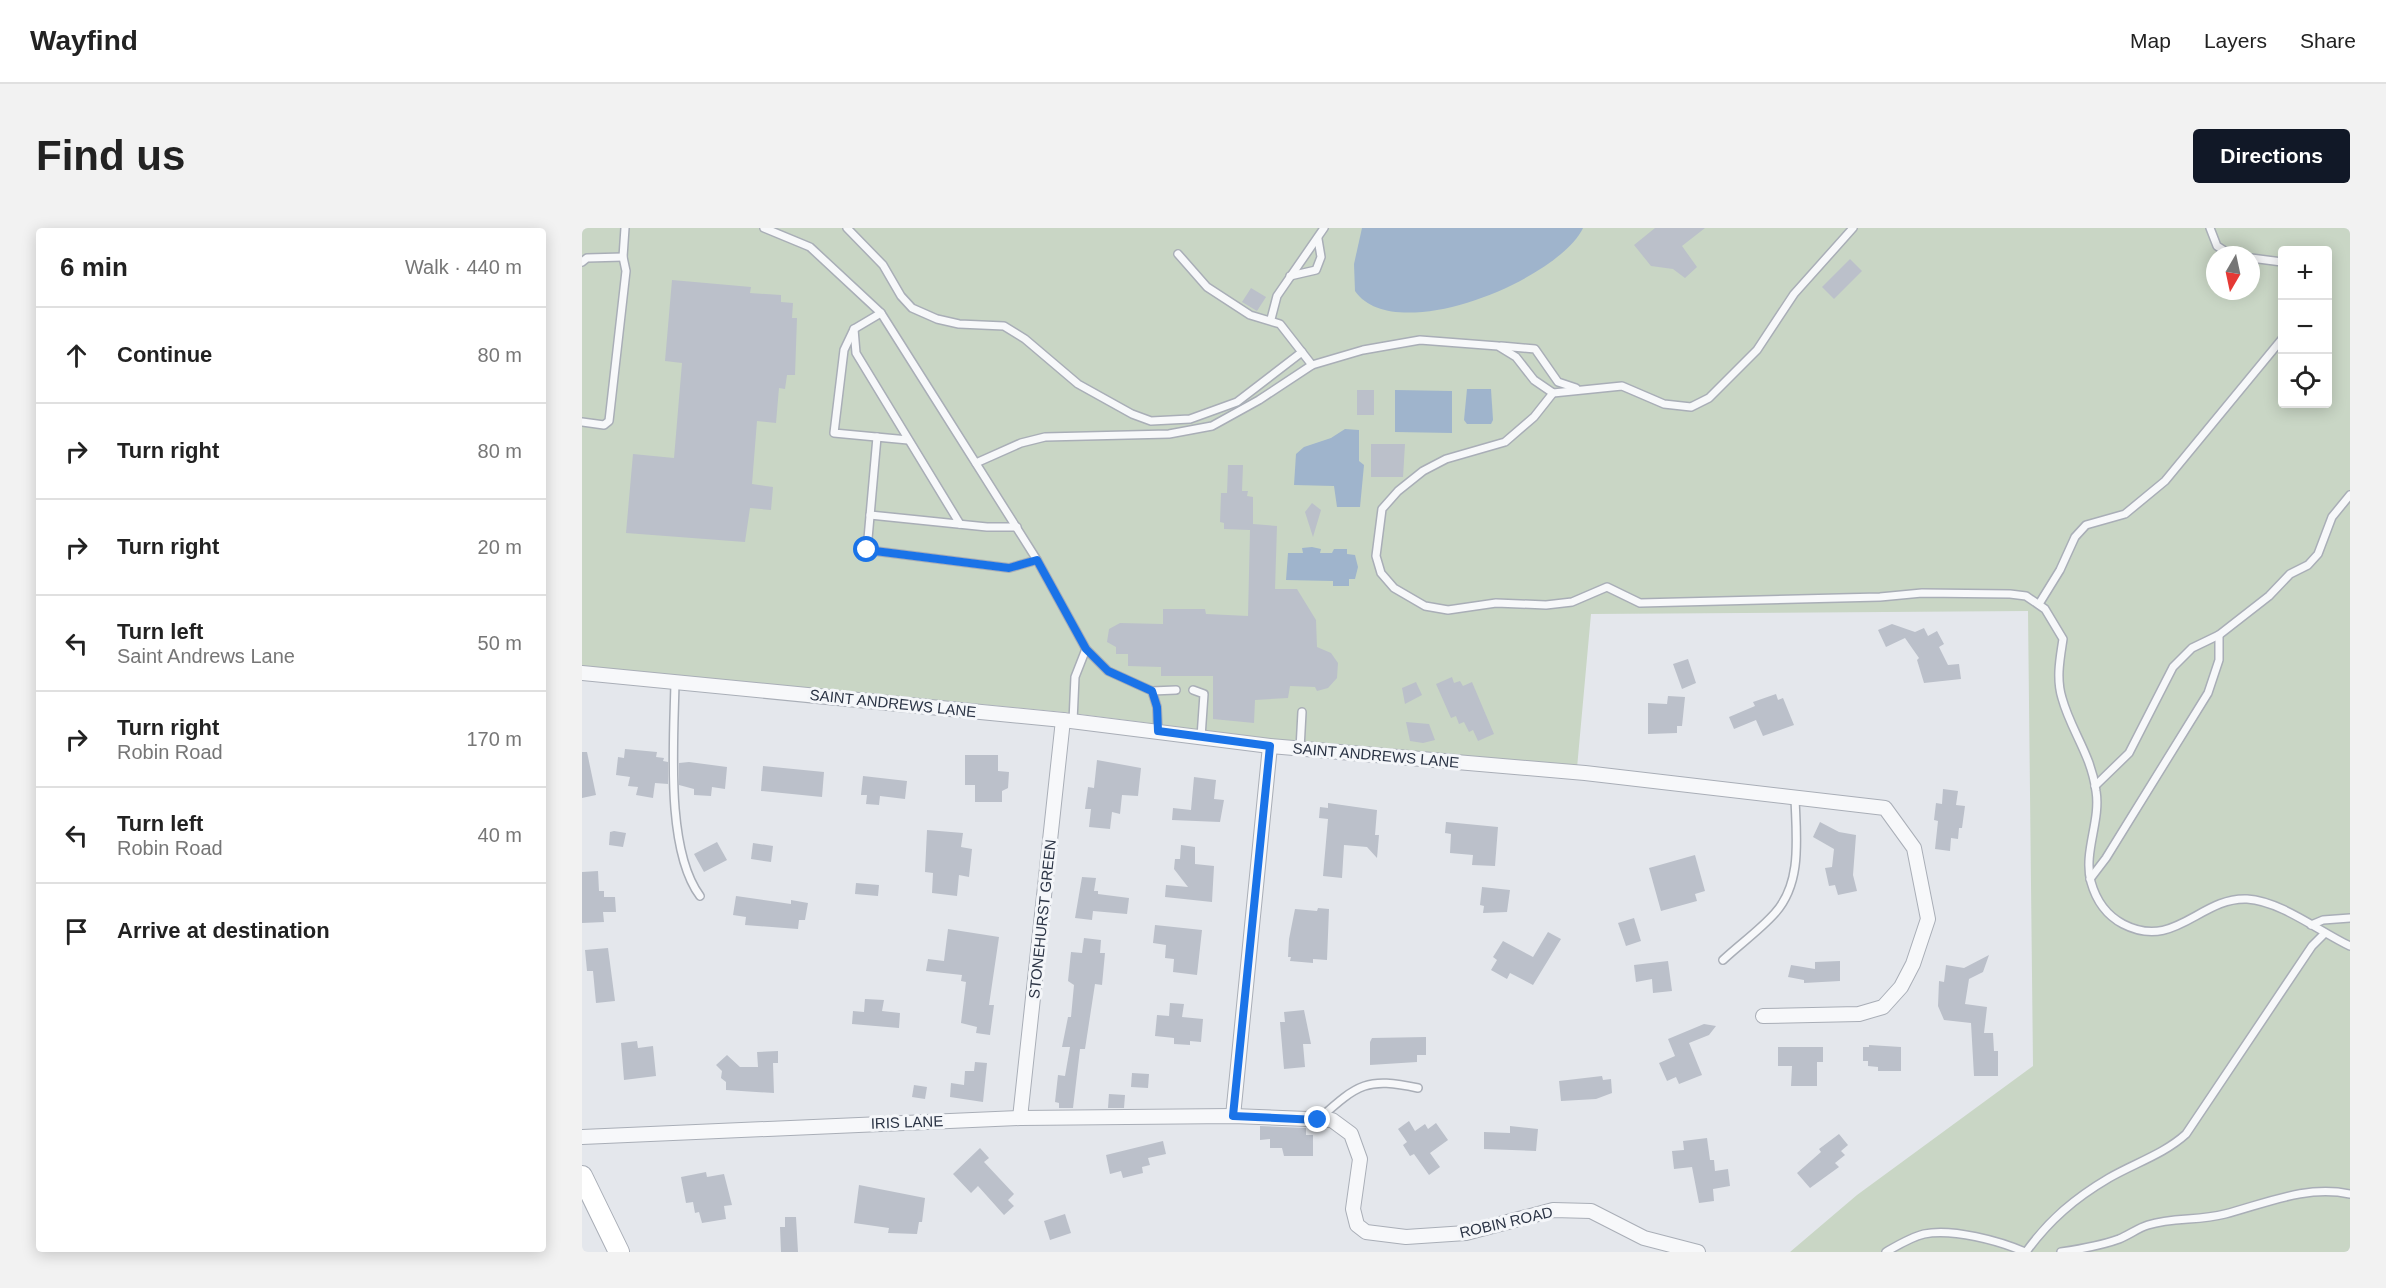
<!DOCTYPE html>
<html lang="en">
<head>
<meta charset="utf-8">
<style>
	body { margin:0; font-family:Arial,sans-serif; background:#f2f2f2; color:#222 }
	.controls { position:absolute; right:18px; top:18px; display:grid; overflow:hidden; border-radius:6px; box-shadow:0 3px 15px #0003 }
	.controls button { width:54px; height:54px; display:grid; place-items:center; padding:0; border:0; border-bottom:2px solid #e0e0e0; background:#fff; color:#222; font:30px sans-serif }
	.compass { position:absolute; left:1624px; top:18px; width:54px; height:54px; border-radius:50%; background:#fff; box-shadow:0 3px 15px #0003; rotate:189deg }
	.stop { position:absolute; width:18px; height:18px; margin:-14px; border:4px solid #1a73e8; border-radius:50%; background:#fff }
	.stop.end { background:#1a73e8; border-color:#fff; box-shadow:0 2px 6px #0008 }
	.list { margin:0; padding:0; list-style:none }
	h2 { display:flex; justify-content:space-between; align-items:center; height:78px; margin:0; padding:0 24px; font-size:26px }
	h2 small { font-size:20px; font-weight:400; color:#767676 }
	.list li { display:grid; grid-template-columns:39px 1fr auto; gap:18px; align-items:center; box-sizing:border-box; height:96px; padding:0 24px; border-top:2px solid #e0e0e0 }
	.list b { display:block; font-size:22px; white-space:nowrap }
	.list p { margin:0; font-size:20px; white-space:nowrap; color:#767676 }
	.list em { font-size:20px; font-style:normal; color:#767676 }
	.icon { flex:none; width:33px; height:33px; fill:none; stroke:currentColor; stroke-width:2; stroke-linecap:round; stroke-linejoin:round }
	.map { position:relative; flex:none; width:1768px; height:1024px; overflow:hidden; border-radius:6px }
	header { display:flex; align-items:center; gap:36px; box-sizing:border-box; height:84px; padding:0 30px; background:#fff; border-bottom:2px solid #e0e0e0 }
	header strong { font-size:28px }
	nav { display:flex; gap:33px; margin-inline-start:auto; font-size:21px }
	.intro { display:flex; align-items:center; justify-content:space-between; box-sizing:border-box; height:144px; padding:0 36px }
	h1 { margin:0; font-size:42px }
	.button { padding:15px 27px; border-radius:6px; background:#111827; color:#fff; font-size:21px; font-weight:700 }
	main { display:flex; gap:36px; padding:0 36px }
	aside { flex:1; background:#fff; border-radius:6px; box-shadow:0 3px 15px #0003 }
	.map>svg:first-child { display:block }
	.green { fill:#c9d6c5; fill-rule:evenodd }
	.water { fill:#9fb4cc }
	.building { fill:#bbc0ca }
	.lines { fill:none; stroke-linecap:round; stroke-linejoin:round }
	.lane-casing { stroke:#a9aeb7; stroke-width:10 }
	.street-casing { stroke:#a9aeb7; stroke-width:16 }
	.secondary-casing { stroke:#a9aeb7; stroke-width:22 }
	.lane { stroke:#f7f8fa; stroke-width:7 }
	.street { stroke:#f7f8fa; stroke-width:14 }
	.secondary { stroke:#fff; stroke-width:20 }
	.route { stroke:#1a73e8; stroke-width:8 }
	.labels { text-anchor:middle; dominant-baseline:central; stroke-width:6; stroke-linejoin:round; paint-order:stroke }
	.street-label { font-size:15px; fill:#2b3445; stroke:#f4f6f9 }
</style>
</head>
<body>
<header>
<strong>Wayfind</strong>
<nav><a>Map</a><a>Layers</a><a>Share</a></nav>
</header>
<div class="intro"><h1>Find us</h1><a class="button">Directions</a></div>
<main>
<aside>
<h2>6 min<small>Walk · 440 m</small></h2>
<ul class="list">
<li><svg class="icon" aria-label="ahead" viewBox="0 0 24 24"><path d="M12 20V5M6 11l6-6 6 6"/></svg><div><b>Continue</b></div><em>80 m</em></li>
<li><svg class="icon" aria-label="right" viewBox="0 0 24 24"><path d="M7 20v-9h11M14 6l5 5-5 5"/></svg><div><b>Turn right</b></div><em>80 m</em></li>
<li><svg class="icon" aria-label="right" viewBox="0 0 24 24"><path d="M7 20v-9h11M14 6l5 5-5 5"/></svg><div><b>Turn right</b></div><em>20 m</em></li>
<li><svg class="icon" aria-label="left" viewBox="0 0 24 24"><path d="M17 20v-9H6M10 6l-5 5 5 5"/></svg><div><b>Turn left</b><p>Saint Andrews Lane</p></div><em>50 m</em></li>
<li><svg class="icon" aria-label="right" viewBox="0 0 24 24"><path d="M7 20v-9h11M14 6l5 5-5 5"/></svg><div><b>Turn right</b><p>Robin Road</p></div><em>170 m</em></li>
<li><svg class="icon" aria-label="left" viewBox="0 0 24 24"><path d="M17 20v-9H6M10 6l-5 5 5 5"/></svg><div><b>Turn left</b><p>Robin Road</p></div><em>40 m</em></li>
<li><svg class="icon" aria-label="arrive" viewBox="0 0 24 24"><path d="M6 21V4h12l-3 4 3 4H6"/></svg><div><b>Arrive at destination</b></div></li>
</ul>
</aside>
<div class="map">
<svg width="1768" height="1024" viewBox="0 0 1768 1024">
	<rect width="100%" height="100%" fill="#e4e7ec"/>
	<path class="green" d="M0,0H1768V1024H1208L1275,967L1451,838L1446,383L1009,386L995,540L691,511L481,484L0,438ZM1700,22H1746V176H1700ZM1633,27H1669V63H1633Z"/>
	<g class="water">
		<path d="M780,0H1001C976,52 812,120 773,63L772,36Z"/>
		<path d="M885,161H909L911,192L909,196H885L882,192Z"/>
		<path d="M813,162L870,163V205L813,204Z"/>
		<path d="M763,201L777,202V233L782,237L778,279H755L752,258L712,257L714,226L722,219L749,210Z"/>
		<path d="M730,319L739,321L738,325H750L752,321H765V326L773,327L776,339L773,351H767V358H751V353L704,352L706,325H721L720,320Z"/>
	</g>
	<g class="building">
		<path d="M1073,0H1123L1100,18L1115,39L1103,50L1091,41L1069,38L1052,17Z"/>
		<path d="M1268,31L1280,43L1252,71L1240,59Z"/>
		<path d="M90,52L169,59L168,65L199,67V74L211,75L210,90H215L213,147H205L203,161L197,160L194,195L175,193L170,256L191,259L189,282L168,280L163,314L44,305L51,226L92,230L100,135L83,133Z"/>
		<path d="M669,60L684,69L675,83L660,74Z"/>
		<rect x="775" y="162" width="17" height="25"/>
		<path d="M789,216H823L821,249H789Z"/>
		<path d="M646,237H661L660,263H666L665,268L671,269V296L695,298L693,361H715L734,392L735,419L749,425L756,435L755,450L746,460L735,463L733,459L708,458L706,470L673,472L672,495L631,491V448H579V439L546,438V426H534V419L525,414L527,401L538,395L581,396V381H623L624,386L666,388L668,302L642,301V295L638,294L639,265H645Z"/>
		<path d="M730,275L739,282L731,309L723,284Z"/>
		<path d="M1310,396L1333,404L1342,400L1346,408L1355,403L1362,416L1357,419L1366,437L1377,436L1379,451L1342,455L1335,432L1337,430L1323,410L1304,419L1296,402Z"/>
		<path d="M1106,431L1114,455L1100,461L1091,436Z"/>
		<path d="M870,449L872,455L878,453L881,458L890,454L912,506L896,513L891,502L887,504L882,494L877,496L874,488L869,490L854,456Z"/>
		<path d="M834,454L840,467L823,476L820,460Z"/>
		<path d="M1194,466L1196,472L1201,470L1212,497L1181,508L1174,492L1152,501L1147,489L1173,478L1171,474Z"/>
		<path d="M1086,468L1103,469L1100,498H1095V505L1066,506V475L1085,476Z"/>
		<path d="M824,494L847,496L853,512L841,515L828,513Z"/>
		<path d="M43,521L75,524L74,529L82,530L81,533L86,534V556L73,555L71,570L54,567L56,559L46,558L48,549L34,547L36,529L42,530Z"/>
		<path d="M0,524H5L14,567L0,570Z"/>
		<path d="M383,527H416V543L427,544L426,560L420,563V574H393V557H383Z"/>
		<path d="M515,532L559,540L556,568L540,567L538,586L530,584L528,601L507,599L509,581H503L506,559L512,560Z"/>
		<path d="M107,534L145,539L143,561L130,559L129,568L112,567V561L97,557V535Z"/>
		<path d="M181,538L242,544L240,569L179,563Z"/>
		<path d="M281,548L325,553L323,571L298,568L297,577L284,576L285,567H279Z"/>
		<path d="M612,549L634,552L632,571L642,572L638,594L590,592L591,580L609,582Z"/>
		<path d="M1361,561L1376,563L1374,577L1383,578L1380,600H1377L1376,611L1369,610L1368,623L1353,621L1356,593L1352,592L1354,575L1360,576Z"/>
		<path d="M746,575L795,582L793,607H797L795,630L785,619L762,617L760,650L741,648L746,591L737,590L738,579L746,580Z"/>
		<path d="M864,594L916,599L913,638L890,637L891,627L868,625L869,606L863,605Z"/>
		<path d="M1238,594L1257,604L1274,607L1271,647L1275,663L1256,667L1253,657L1247,658L1243,640L1250,639L1252,621L1231,609Z"/>
		<path d="M345,602L381,605L379,619L390,621L387,649L377,647L375,668L350,665L351,645L343,644Z"/>
		<path d="M32,603L44,605L41,619L27,617L28,604Z"/>
		<path d="M135,614L145,632L122,644L112,626Z"/>
		<path d="M171,615L191,618L189,634L169,631Z"/>
		<path d="M599,617L613,619V636L632,638L630,674L583,669L584,657L606,659L592,641L593,631H598Z"/>
		<path d="M1113,627L1123,663L1113,666L1115,673L1079,683L1067,640Z"/>
		<path d="M16,643L17,663H22V669H33L34,684H21L22,694L0,695V644Z"/>
		<path d="M500,649L514,650L512,663H516V666L547,670L545,686L511,683L510,692L493,690Z"/>
		<path d="M274,655L297,657L296,668L273,666Z"/>
		<path d="M900,659L928,662L925,684L901,685L902,678L898,677Z"/>
		<path d="M154,668L209,676V672L226,675L223,692H217L216,701L163,697L164,689L151,687Z"/>
		<path d="M736,680L747,681L745,732L731,731V735L708,733L709,729H706L707,711L713,681L735,683Z"/>
		<path d="M1052,690L1059,713L1044,718L1036,695Z"/>
		<path d="M573,697L620,702L615,747L591,744L592,731L583,730L584,717L571,715Z"/>
		<path d="M366,701L417,709L407,777H412L408,807L394,805L395,799L379,795L384,754L379,753L380,747L344,743L346,731L362,733Z"/>
		<path d="M966,704L979,711L951,757L928,745L925,751L909,742L915,732L911,729L921,713L951,729Z"/>
		<path d="M502,710L519,712L518,725H523L520,757L513,756L503,821H498L491,880H477V875L473,874L476,847L483,848L488,819H480L486,789H489L492,757L486,753L489,724L500,725Z"/>
		<path d="M26,720L33,773L14,775L11,743H5L3,722Z"/>
		<path d="M1407,727L1401,744L1387,751L1383,776L1405,779L1402,805H1411L1412,823H1416V848H1392L1389,795L1362,792L1356,778L1357,753L1362,754L1364,737L1382,740Z"/>
		<path d="M1086,733L1090,763L1071,765L1070,751L1054,754L1052,737Z"/>
		<path d="M1258,733V753L1222,755V752L1206,749L1209,737L1233,741V734Z"/>
		<path d="M283,771L302,772L300,783L318,785L317,800L270,796L271,783L282,784Z"/>
		<path d="M588,775L602,776L600,789L621,791L619,814L608,813V817L592,816V810L573,808L575,787L587,788Z"/>
		<path d="M722,782L729,816H721L723,839L702,841L698,794H703L702,784Z"/>
		<path d="M1122,796L1134,798L1127,807L1107,815L1120,847L1097,856L1094,849L1085,853L1077,835L1093,828L1086,811Z"/>
		<path d="M844,809V827H835V834L788,837V814L790,810Z"/>
		<path d="M55,813L56,820L71,818L74,848L42,852L39,815Z"/>
		<path d="M1287,817L1319,819V843H1296V839L1286,838V833H1281V819H1287Z"/>
		<path d="M1196,819H1241V834H1235V858H1209L1210,838H1196Z"/>
		<path d="M196,823V835H191L192,865L144,862V854L139,850L140,843L134,837L145,827L158,839H176L175,824Z"/>
		<path d="M393,834L405,835L401,874L368,869L369,855L382,857L383,843H392Z"/>
		<path d="M550,845L567,846L566,860L549,859Z"/>
		<path d="M1020,848L1021,852L1029,851L1030,865L1014,871L979,873L977,853Z"/>
		<path d="M332,857L345,859L343,871L330,869Z"/>
		<path d="M527,866L543,867L542,880H526Z"/>
		<path d="M827,893L833,903L843,896L846,901L854,895L866,912L848,925L858,939L847,947L832,926L828,928L821,917L825,914L816,901Z"/>
		<path d="M678,898L724,900V907H731V928H702L700,920H688V911L678,912Z"/>
		<path d="M928,898L956,901L954,923L902,921V904L928,905Z"/>
		<path d="M1257,906L1266,917L1259,923L1263,927L1253,935L1257,939L1228,960L1215,945L1239,924L1237,921Z"/>
		<path d="M1125,910L1128,932H1132L1133,943L1146,941L1148,958L1131,961L1132,973L1117,975L1110,939L1092,941L1090,923L1102,922L1101,913Z"/>
		<path d="M581,913L584,926L566,930L568,937L560,939L561,945L541,950L539,943L528,946L524,927Z"/>
		<path d="M398,920L407,930L402,934L432,966L426,972L432,978L422,987L396,958L389,965L371,946Z"/>
		<path d="M124,944L125,949L142,946L150,977L142,978L144,991L120,995L117,984L113,985L111,974L104,975L99,949Z"/>
		<path d="M277,957L343,970L340,994H337L335,1006L306,1005L307,1000L272,995Z"/>
		<path d="M483,986L489,1005L468,1012L462,993Z"/>
		<path d="M203,989H214L216,1024H199L198,999H203Z"/>
	</g>
	<g class="lines">
		<defs>
			<g id="lane">
				<path d="M182,0L228,19L299,85L455,332L504,421L526,443L570,463L575,479L576,503"/>
				<path d="M265,0L301,37L319,68L330,80L355,91L377,96L422,98L443,111L496,156L550,186L569,193L608,191L655,174L720,124"/>
				<path d="M1628,0L1635,18L1649,27"/>
				<path d="M596,26L625,59L668,87L698,96L730,137"/>
				<path d="M1669,30L1700,34"/>
				<path d="M0,34L5,30L41,29"/>
				<path d="M708,48L734,42L739,29L736,11"/>
				<path d="M299,85L272,101L262,122L252,205L326,212"/>
				<path d="M689,91L695,68L742,0"/>
				<path d="M272,101L274,125L378,296"/>
				<path d="M919,118L953,121L976,154L994,160"/>
				<path d="M971,165L952,189L923,214L864,231L841,243L816,263L800,281L794,328L799,345L812,360L843,378L866,382L914,375L964,377L990,374L1025,359L1058,375L1298,369L1340,365L1428,366L1444,368L1463,381L1481,411C1478,431 1474,450 1480,470C1489,503 1509,526 1514,563C1519,593 1501,624 1509,654C1514,672 1524,687 1541,696C1593,723 1618,669 1665,671C1699,673 1738,704 1768,718"/>
				<path d="M0,194L22,197L27,193L44,43L41,29L43,0"/>
				<path d="M295,209L285,322L427,340L455,332"/>
				<path d="M394,235L439,215L463,209L587,206L630,198L677,172L730,137L781,122L838,112L916,118L934,129L952,152L971,165L1040,158L1082,176L1109,179L1127,170L1175,122L1212,66L1271,0"/>
				<path d="M288,287L405,299H435"/>
				<path d="M1457,376L1478,342L1493,309L1504,297L1543,286L1583,253L1700,111"/>
				<path d="M93,454C92,512 83,621 118,668"/>
				<path d="M611,462L622,466L619,509"/>
				<path d="M570,463L594,462"/>
				<path d="M491,493L493,449L504,421"/>
				<path d="M718,521L720,484"/>
				<path d="M1513,558L1547,525L1591,439L1610,420L1637,407L1687,368L1708,346L1726,337L1736,326L1750,289L1768,267"/>
				<path d="M1508,651L1524,630L1626,465L1637,432V407"/>
				<path d="M1729,697L1741,692L1768,690"/>
				<path d="M1141,732C1158,716 1178,702 1193,685C1221,654 1214,607 1213,569"/>
				<path d="M738,890C776,856 785,849 836,860"/>
				<path d="M1304,1024C1316,1017 1329,1009 1342,1006C1370,1000 1418,1013 1443,1024"/>
				<path d="M1444,1024C1467,992 1493,970 1527,950C1553,935 1582,926 1604,906L1730,718L1742,706"/>
				<path d="M1479,1024C1499,1021 1518,1018 1537,1011C1547,1007 1556,1000 1566,997C1591,989 1617,993 1643,986C1685,975 1724,957 1768,966"/>
			</g>
			<g id="street">
				<path d="M0,445L481,492L688,518L1003,545L1303,580L1332,620L1346,691L1331,736L1319,759L1301,779L1277,786L1181,788"/>
				<path d="M651,888L688,518"/>
				<path d="M438,890L481,492"/>
				<path d="M0,909L438,890L651,888L750,892L769,906L778,931L771,981L775,997L784,1004L824,1009L884,1005L971,982L1009,983L1062,1010L1116,1024"/>
			</g>
			<path id="secondary" d="M0,948L37,1024"/>
		</defs>
		<use href="#lane" class="lane-casing"/>
		<use href="#street" class="street-casing"/>
		<use href="#secondary" class="secondary-casing"/>
		<use href="#lane" class="lane"/>
		<use href="#street" class="street"/>
		<use href="#secondary" class="secondary"/>
	</g>
	<g class="lines">
		<path class="route" d="M285,322L427,340L455,332L504,421L526,443L570,463L575,479L576,503L688,518L651,888L736,892"/>
	</g>
	<g class="labels">
		<g class="street-label">
			<text transform="translate(311 475) rotate(6)">SAINT ANDREWS LANE</text>
			<text transform="translate(794 527) rotate(5)">SAINT ANDREWS LANE</text>
			<text transform="translate(460 691) rotate(-84)">STONEHURST GREEN</text>
			<text transform="translate(325 894) rotate(-2)">IRIS LANE</text>
			<text transform="translate(924 994) rotate(-13)">ROBIN ROAD</text>
		</g>
	</g>
</svg>
<div class="controls">
<button>+</button>
<button>−</button>
<button><svg class="icon" aria-label="locate" viewBox="0 0 24 24"><circle cx="12" cy="12" r="6"/><path d="M12 2v4M12 18v4M2 12h4M18 12h4"/></svg></button>
</div>
<svg class="compass" viewBox="-18 -18 36 36"><path d="M0-13l5 13h-10z" fill="#e53935"/><path d="M0 13l5-13h-10z" fill="#767676"/></svg>
<div class="stop" style="left:285px;top:322px"></div>
<div class="stop end" style="left:736px;top:892px"></div>
</div>
</main>
</body>
</html>
